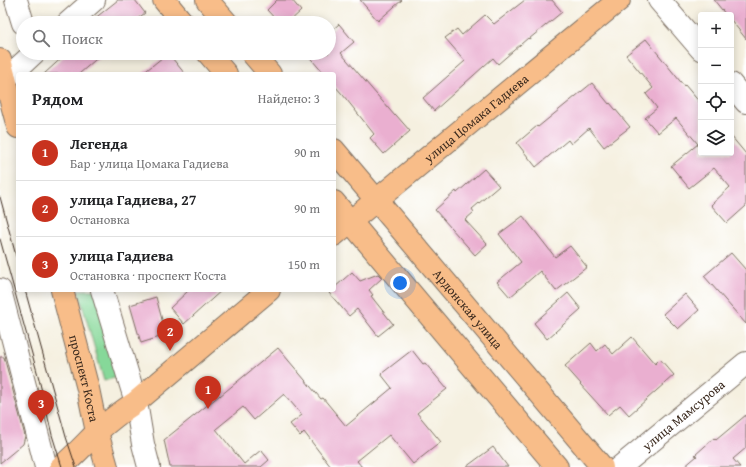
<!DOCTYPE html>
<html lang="ru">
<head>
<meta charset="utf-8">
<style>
	body { margin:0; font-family:"Gentium Book Plus",serif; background:#f6f6f6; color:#202124 }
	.controls { position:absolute; right:12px; top:12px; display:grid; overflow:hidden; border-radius:4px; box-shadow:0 2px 10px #0003 }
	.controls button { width:36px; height:36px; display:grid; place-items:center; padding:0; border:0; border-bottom:1px solid #e0e0e0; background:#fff; color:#202124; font:20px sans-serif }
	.you { position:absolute; left:400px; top:283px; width:14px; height:14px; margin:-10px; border:3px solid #fff; border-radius:50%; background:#1a73e8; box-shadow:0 0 0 6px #1a73e833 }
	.badge { display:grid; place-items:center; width:26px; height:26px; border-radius:50%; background:#c8321e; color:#fff; font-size:13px; font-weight:700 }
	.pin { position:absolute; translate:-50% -33px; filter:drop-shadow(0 1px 2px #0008) }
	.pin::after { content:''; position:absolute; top:21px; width:14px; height:12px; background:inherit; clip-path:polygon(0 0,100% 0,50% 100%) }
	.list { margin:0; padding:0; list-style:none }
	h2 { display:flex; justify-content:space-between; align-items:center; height:52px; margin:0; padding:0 16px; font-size:17px }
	h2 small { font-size:13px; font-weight:400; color:#757577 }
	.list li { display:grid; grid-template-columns:26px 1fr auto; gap:12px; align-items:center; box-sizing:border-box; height:56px; padding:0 16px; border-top:1px solid #e0e0e0 }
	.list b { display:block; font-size:15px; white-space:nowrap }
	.list p { margin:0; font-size:13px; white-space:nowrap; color:#757577 }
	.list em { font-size:13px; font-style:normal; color:#757577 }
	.icon { flex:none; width:22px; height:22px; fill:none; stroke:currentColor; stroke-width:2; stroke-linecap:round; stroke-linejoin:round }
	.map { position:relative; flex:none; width:746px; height:467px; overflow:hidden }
	.search { position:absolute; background:#fff; box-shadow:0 2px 10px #0003; left:16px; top:16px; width:320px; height:44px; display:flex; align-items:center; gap:10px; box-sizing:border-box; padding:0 14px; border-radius:22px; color:#757577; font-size:15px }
	.panel { position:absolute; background:#fff; box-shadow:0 2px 10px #0003; left:16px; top:72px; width:320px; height:220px; border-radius:4px }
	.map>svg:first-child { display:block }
	.green { fill:#86d899; stroke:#60815c }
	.building { fill:#eaafd0 }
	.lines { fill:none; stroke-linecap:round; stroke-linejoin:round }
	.minor-casing { stroke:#7c6f62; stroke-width:24 }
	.major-casing { stroke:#7c6f62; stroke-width:24 }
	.minor { stroke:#fff; stroke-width:22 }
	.major { stroke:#f8bd89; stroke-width:22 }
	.tram { stroke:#3b2a1e; stroke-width:1 }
	.labels { text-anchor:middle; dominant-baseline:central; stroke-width:3; stroke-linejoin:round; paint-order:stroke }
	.street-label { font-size:13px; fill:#3b2a1e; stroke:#fff }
</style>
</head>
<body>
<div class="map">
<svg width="746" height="467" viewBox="0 0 746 467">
	<rect width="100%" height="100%" fill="#fff"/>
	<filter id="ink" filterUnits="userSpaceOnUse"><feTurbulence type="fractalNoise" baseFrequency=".025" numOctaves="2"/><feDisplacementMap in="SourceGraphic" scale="8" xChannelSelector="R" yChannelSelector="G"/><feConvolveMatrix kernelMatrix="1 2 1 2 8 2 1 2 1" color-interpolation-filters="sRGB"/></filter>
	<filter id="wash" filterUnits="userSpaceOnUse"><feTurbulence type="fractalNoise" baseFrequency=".012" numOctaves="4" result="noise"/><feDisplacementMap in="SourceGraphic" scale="16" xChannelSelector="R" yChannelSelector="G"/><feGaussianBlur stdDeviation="0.9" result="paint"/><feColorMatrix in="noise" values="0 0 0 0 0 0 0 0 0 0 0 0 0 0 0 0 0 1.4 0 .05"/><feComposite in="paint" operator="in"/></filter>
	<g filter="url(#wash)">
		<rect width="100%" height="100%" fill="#f5f0e0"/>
		<path class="green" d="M78,290H97L121,376L104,381Z"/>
		<g id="blocks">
			<g class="building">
				<path d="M118,0H135L145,13L132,23H89Z"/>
				<path d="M277,0H292L301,11L288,23H279L267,10Z"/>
				<path d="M360,0H402L378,21Z"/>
				<path d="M525,0H552L562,12L529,39L528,38L498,64L493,58L434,111L423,98L465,61L445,38L457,29L462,35L485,15L494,24Z"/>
				<path d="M714,0H746V39L731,20V15H726Z"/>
				<path d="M339,24L354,42L341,53L395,116L396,115L410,131L384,154L370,138L374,134L343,95L334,85V74H324L306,53H329V33Z"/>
				<path d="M646,39L684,86L685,85L701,104V153H731V136L746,154V206L727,223L711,205L730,187L714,168L689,188L671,166L698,144L676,118L658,133L645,118L657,108L646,94L653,88L626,55Z"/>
				<path d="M67,53H103L79,74H44Z"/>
				<path d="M168,53L185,74H142Z"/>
				<path d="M592,83L609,104L610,103L630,127L604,147L589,128L571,144L568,140L536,167L517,143L537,126L538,127Z"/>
				<path d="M484,169L499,186L472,209L474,212L465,220L487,244L475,255L435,210L456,191L457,193Z"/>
				<path d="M523,216L555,257L570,246L587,267L556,291L540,271L510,297L497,282L521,262L499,234Z"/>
				<path d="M731,253L746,270V324L704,276Z"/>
				<path d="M352,272L360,281L378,274L382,278L369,290L373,295L371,296L393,324L378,336L357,309L349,316L329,293L332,290H334V288Z"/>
				<path d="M189,290H222L184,324L170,308Z"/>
				<path d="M568,293L581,309L547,339L534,323Z"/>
				<path d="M685,294L699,310L678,329L663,314Z"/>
				<path d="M156,297L166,335L141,343L130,305Z"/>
				<path d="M632,337L655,364L660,359L674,375L629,415L620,405L608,415L580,384H581L565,366L591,343L597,351L605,344L613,354Z"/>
				<path d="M278,348L321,399L323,398L346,426L392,388L381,374L412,350L423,364L425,363L447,389L417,413L441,442L413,464L389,435L357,461L362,467H331L304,432L300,436L290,424L302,415L284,394L254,420L243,407L216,429L244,464L261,450L269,460L261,467H170L164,440L220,395V396Z"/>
				<path d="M0,357H4L25,436L23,444L0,463Z"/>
				<path d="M746,415V448L733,459L740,467H684L697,456L695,455L714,438L716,440Z"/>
				<path d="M493,447L508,467H466Z"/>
			</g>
		</g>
	</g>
	<g filter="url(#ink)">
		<use href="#blocks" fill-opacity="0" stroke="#7c6f62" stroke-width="1"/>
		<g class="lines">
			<defs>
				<g id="minor">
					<path d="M16,0L23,23"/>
					<path d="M659,0L701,49"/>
					<path d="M68,23L94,0"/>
					<path d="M0,83L19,67L34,53"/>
					<path d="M731,84L746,102"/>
					<path d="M0,290L46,467"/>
					<path d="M102,290L136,402L143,444L149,467"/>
					<path id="s1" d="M620,467L746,363"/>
				</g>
				<g id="major">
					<path d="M164,0L183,23"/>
					<path d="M207,0L227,23"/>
					<path d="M208,53L226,74"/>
					<path d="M252,53L270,74"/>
					<path d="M0,60L18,127"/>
					<path id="s2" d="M334,150L602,467"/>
					<path d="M334,202L557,467"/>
					<path id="s3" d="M334,235L619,0"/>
					<path id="s4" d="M62,290L88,389L97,432L107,467"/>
					<path d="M61,467C74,456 85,444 97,432C109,421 122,411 136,402L269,290"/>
				</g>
			</defs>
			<use href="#minor" class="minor-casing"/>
			<use href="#major" class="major-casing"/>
			<use href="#minor" class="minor"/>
			<use href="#major" class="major"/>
			<g class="tram">
				<path d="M0,197L18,263"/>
				<path d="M0,239L39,379L52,435L62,467"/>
				<path d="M25,290L66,437L76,467"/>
			</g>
		</g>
	</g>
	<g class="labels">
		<g class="street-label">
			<text stroke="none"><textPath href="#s3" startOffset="184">улица Цомака Гадиева</textPath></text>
			<text stroke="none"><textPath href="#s2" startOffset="208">Ардонская улица</textPath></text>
			<text stroke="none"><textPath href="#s4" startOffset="91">проспект Коста</textPath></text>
			<text stroke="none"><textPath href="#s1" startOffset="82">улица Мамсурова</textPath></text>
		</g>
	</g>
</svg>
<div class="controls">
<button>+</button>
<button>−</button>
<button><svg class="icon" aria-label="locate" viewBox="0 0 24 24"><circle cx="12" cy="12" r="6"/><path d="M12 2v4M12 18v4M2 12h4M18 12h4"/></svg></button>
<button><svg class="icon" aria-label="layers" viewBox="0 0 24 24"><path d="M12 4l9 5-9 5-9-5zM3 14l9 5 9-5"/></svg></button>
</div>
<div class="you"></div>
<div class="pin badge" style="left:208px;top:409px">1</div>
<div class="pin badge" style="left:170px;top:351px">2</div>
<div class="pin badge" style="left:41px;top:423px">3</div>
<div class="search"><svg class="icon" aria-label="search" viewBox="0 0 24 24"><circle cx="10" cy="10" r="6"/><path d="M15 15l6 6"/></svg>Поиск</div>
<section class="panel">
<h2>Рядом<small>Найдено: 3</small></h2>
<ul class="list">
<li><span class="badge">1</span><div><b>Легенда</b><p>Бар · улица Цомака Гадиева</p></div><em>90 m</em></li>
<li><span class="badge">2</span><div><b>улица Гадиева, 27</b><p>Остановка</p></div><em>90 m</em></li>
<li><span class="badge">3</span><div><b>улица Гадиева</b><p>Остановка · проспект Коста</p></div><em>150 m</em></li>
</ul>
</section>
</div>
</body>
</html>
